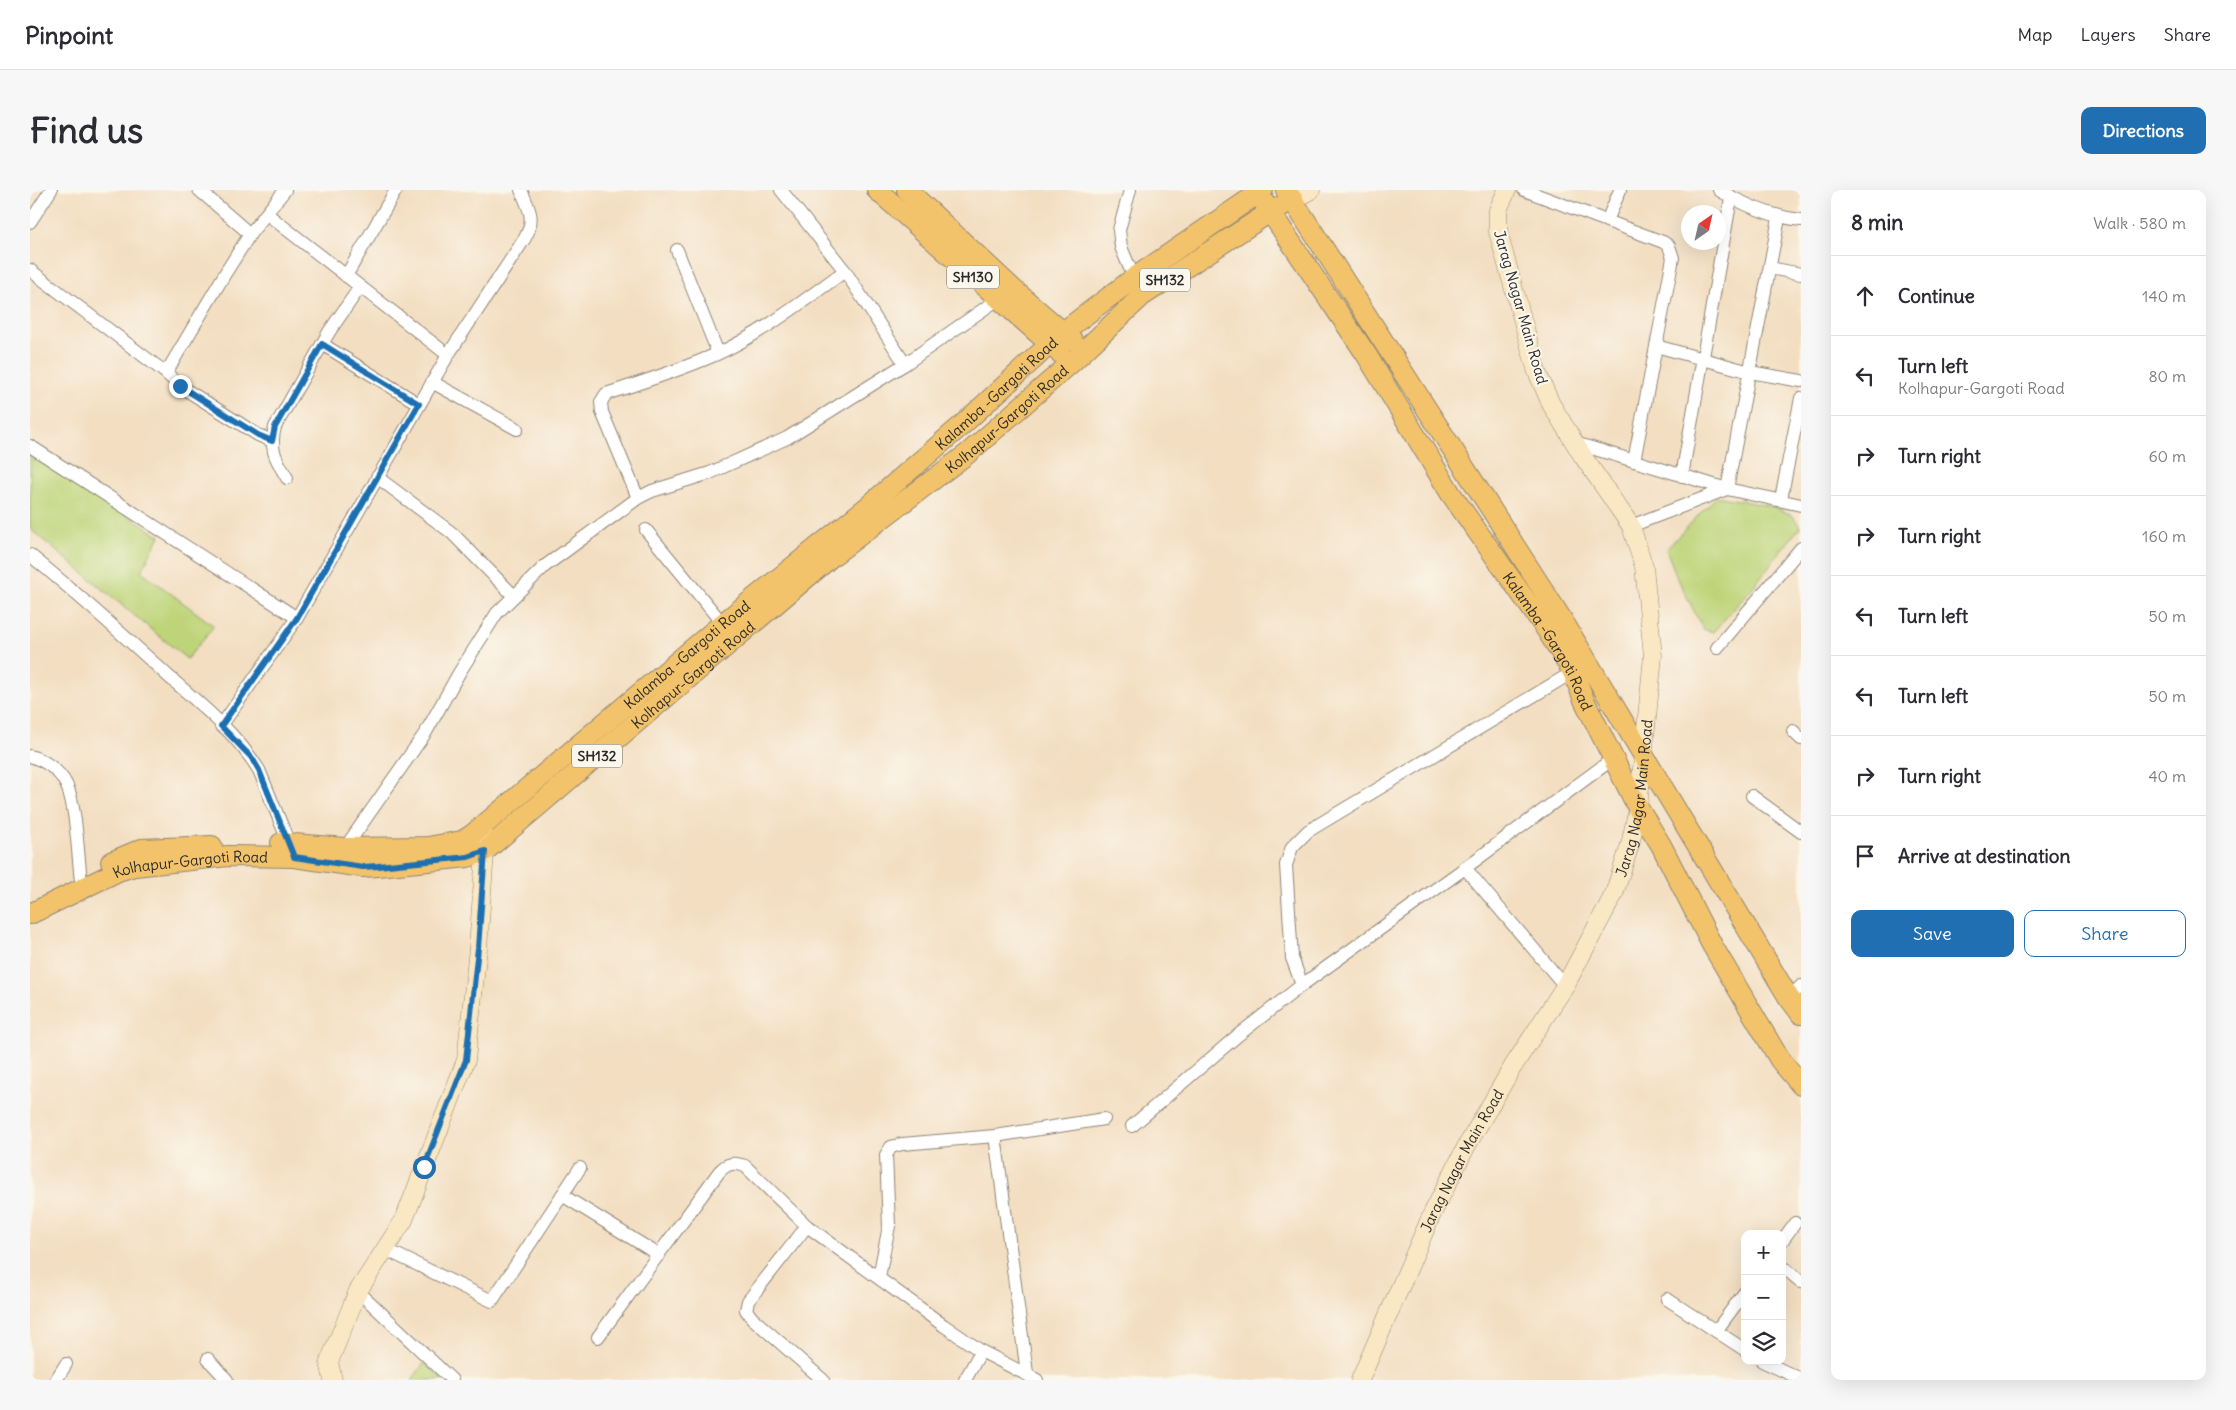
<!DOCTYPE html>
<html lang="en">
<head>
<meta charset="utf-8">
<style>
	body { margin:0; font-family:Delius,sans-serif; background:#f7f7f7; color:#2b2b33 }
	.controls { position:absolute; right:15px; bottom:15px; display:grid; overflow:hidden; border-radius:10px; box-shadow:0 5px 20px #0002 }
	.controls button { width:45px; height:45px; display:grid; place-items:center; padding:0; border:0; border-bottom:1px solid #e1e1e2; background:#fff; color:#2b2b33; font:25px sans-serif }
	.compass { position:absolute; left:1651px; top:15px; width:45px; height:45px; border-radius:50%; background:#fff; box-shadow:0 5px 20px #0002; rotate:34deg }
	.stop { position:absolute; width:15px; height:15px; margin:-11px; border:4px solid #1f6fb2; border-radius:50%; background:#fff }
	.stop.end { background:#1f6fb2; border-color:#fff; box-shadow:0 1px 5px #0008 }
	.list { margin:0; padding:0; list-style:none }
	h2 { display:flex; justify-content:space-between; align-items:center; height:65px; margin:0; padding:0 20px; font-size:21px }
	h2 small { font-size:16px; font-weight:400; color:#7c7c81 }
	.list li { display:grid; grid-template-columns:32px 1fr auto; gap:15px; align-items:center; box-sizing:border-box; height:80px; padding:0 20px; border-top:1px solid #e1e1e2 }
	.list b { display:block; font-size:19px; white-space:nowrap }
	.list p { margin:0; font-size:16px; white-space:nowrap; color:#7c7c81 }
	.list em { font-size:16px; font-style:normal; color:#7c7c81 }
	.actions { display:flex; gap:10px; padding:15px 20px }
	.actions a { flex:1; padding:11px 0; border:1px solid #1f6fb2; border-radius:10px; text-align:center; font-size:18px; color:#1f6fb2 }
	.actions .main { background:#1f6fb2; color:#fff }
	.icon { flex:none; width:28px; height:28px; fill:none; stroke:currentColor; stroke-width:2; stroke-linecap:round; stroke-linejoin:round }
	.map { position:relative; flex:none; width:1771px; height:1190px; overflow:hidden; border-radius:10px }
	header { display:flex; align-items:center; gap:30px; box-sizing:border-box; height:70px; padding:0 25px; background:#fff; border-bottom:1px solid #e1e1e2 }
	header strong { font-size:24px }
	nav { display:flex; gap:28px; margin-inline-start:auto; font-size:18px }
	.intro { display:flex; align-items:center; justify-content:space-between; box-sizing:border-box; height:120px; padding:0 30px }
	h1 { margin:0; font-size:35px }
	.button { padding:12px 22px; border-radius:10px; background:#1f6fb2; color:#fff; font-size:18px; font-weight:700 }
	main { display:flex; gap:30px; padding:0 30px }
	aside { flex:1; background:#fff; border-radius:10px; box-shadow:0 5px 20px #0002 }
	.map>svg:first-child { display:block }
	.green { fill:#bdd478; stroke:#748052 }
	.lines { fill:none; stroke-linecap:round; stroke-linejoin:round }
	.street-casing { stroke:#8f8476; stroke-width:14 }
	.secondary-casing { stroke:#8f8476; stroke-width:19 }
	.primary-casing { stroke:#8f8476; stroke-width:22 }
	.street { stroke:#fff; stroke-width:12 }
	.secondary { stroke:#fae7c3; stroke-width:18 }
	.primary { stroke:#f2c36a; stroke-width:20 }
	.route { stroke:#1f6fb2; stroke-width:6 }
	.labels { text-anchor:middle; dominant-baseline:central; stroke-width:4.5; stroke-linejoin:round; paint-order:stroke }
	.shield { fill:#fbf7ec; stroke:#696865; stroke-width:1 }
	.shield-label { font-size:14px; font-weight:bold; fill:#2b2b2b }
	.street-label { font-size:15px; fill:#2b2b2b; stroke:#fbf7ec }
</style>
</head>
<body>
<header>
<strong>Pinpoint</strong>
<nav><a>Map</a><a>Layers</a><a>Share</a></nav>
</header>
<div class="intro"><h1>Find us</h1><a class="button">Directions</a></div>
<main>
<div class="map">
<svg width="1771" height="1190" viewBox="0 0 1771 1190">
	<rect width="100%" height="100%" fill="#fbf7ec"/>
	<filter id="ink" filterUnits="userSpaceOnUse"><feTurbulence type="fractalNoise" baseFrequency=".02" numOctaves="2"/><feDisplacementMap in="SourceGraphic" scale="10" xChannelSelector="R" yChannelSelector="G"/><feConvolveMatrix kernelMatrix="1 2 1 2 8 2 1 2 1" color-interpolation-filters="sRGB"/></filter>
	<filter id="wash" filterUnits="userSpaceOnUse"><feTurbulence type="fractalNoise" baseFrequency=".0096" numOctaves="4" result="noise"/><feDisplacementMap in="SourceGraphic" scale="20" xChannelSelector="R" yChannelSelector="G"/><feGaussianBlur stdDeviation="1.12" result="paint"/><feColorMatrix in="noise" values="0 0 0 0 0 0 0 0 0 0 0 0 0 0 0 0 0 1.4 0 .05"/><feComposite in="paint" operator="in"/></filter>
	<g filter="url(#wash)">
		<rect width="100%" height="100%" fill="#f3dec1"/>
		<g class="green">
			<path d="M0,262L130,346L111,381L184,436L157,469L0,339Z"/>
			<path d="M1687,306L1744,317L1763,326L1770,337L1718,403L1683,442L1673,439L1647,387L1636,359Z"/>
			<path d="M394,1173L413,1190H382Z"/>
		</g>
	</g>
	<g filter="url(#ink)">
		<g class="lines">
			<defs>
				<g id="street">
					<path d="M169,0L220,44"/>
					<path d="M751,0L815,81L875,174L974,105"/>
					<path d="M1100,0L1089,40L1091,57L1106,93"/>
					<path d="M1494,0L1633,52L1639,56L1643,68L1604,271"/>
					<path d="M1689,0C1714,15 1742,27 1771,30"/>
					<path d="M237,24L418,165"/>
					<path d="M1577,31L1590,0"/>
					<path d="M0,32L21,0"/>
					<path d="M647,60L688,163"/>
					<path d="M1740,78L1771,84"/>
					<path d="M0,80L136,183"/>
					<path d="M316,86L366,0"/>
					<path d="M292,154L389,214"/>
					<path d="M1626,156L1720,182L1771,191"/>
					<path d="M402,192L487,239"/>
					<path d="M242,251L228,245L150,196L136,183L196,82L220,44L255,0"/>
					<path d="M1545,253L1697,299L1771,315"/>
					<path d="M0,256L267,428"/>
					<path d="M1652,286L1701,8"/>
					<path d="M347,287L422,343L484,406"/>
					<path d="M257,288C246,269 239,260 245,237L299,142L330,97"/>
					<path d="M608,308L572,222L571,212L576,204C613,192 651,180 687,164C733,143 774,110 815,81"/>
					<path d="M1751,309L1771,208"/>
					<path d="M1601,336L1697,299L1749,28"/>
					<path d="M616,340L697,439"/>
					<path d="M0,365C47,403 92,444 137,485C169,513 206,543 229,580L261,658"/>
					<path d="M1687,458L1771,358"/>
					<path d="M191,536L267,428L418,165L495,48C506,28 499,19 491,0"/>
					<path d="M1763,541L1771,549"/>
					<path d="M0,566C14,570 29,580 36,594C47,615 48,673 52,699"/>
					<path d="M1722,606L1771,642"/>
					<path d="M315,658L396,542L429,483L467,423L515,376L608,308L622,301L680,283L757,248L875,174"/>
					<path d="M1435,678L1535,796"/>
					<path d="M1272,795L1262,768L1256,675L1262,657L1278,641L1543,482"/>
					<path d="M1759,808L1771,796"/>
					<path d="M1102,936L1207,846L1272,795L1435,678L1584,568"/>
					<path d="M965,946L997,1183"/>
					<path d="M532,1005L629,1065"/>
					<path d="M777,1036L718,1111L716,1120L722,1128L793,1190"/>
					<path d="M1752,1051L1765,1033"/>
					<path d="M355,1059L462,1111L550,978"/>
					<path d="M1752,1076L1771,1092"/>
					<path d="M849,1087L859,1036L856,965L861,957L872,954L965,946L1074,929"/>
					<path d="M328,1101L422,1190"/>
					<path d="M1637,1109L1715,1160"/>
					<path d="M1686,1141L1715,1102"/>
					<path d="M568,1147L689,982C697,973 704,972 715,976L777,1036L913,1135L951,1161L1007,1190"/>
					<path d="M178,1169L197,1190"/>
					<path d="M1732,1171L1771,1189"/>
					<path d="M26,1190L36,1174"/>
					<path d="M935,1190L951,1161"/>
				</g>
				<g id="secondary">
					<path d="M1263,10L1281,0"/>
					<path d="M303,1190L299,1172L328,1101L374,1030L436,870L448,758L456,648"/>
					<path id="s1" d="M1330,1190L1402,1024L1436,957L1482,878L1535,796L1584,704L1600,655L1608,618L1623,466L1614,377L1601,336L1552,265L1521,214L1507,182L1468,42V20L1477,0"/>
				</g>
				<g id="primary">
					<path d="M847,0L1030,163"/>
					<path d="M877,0L983,99L1042,150"/>
					<path d="M1256,0L1531,428L1759,808L1771,824"/>
					<path id="s2" d="M1233,11L1336,164L1421,304L1516,439L1543,482L1554,510L1608,618L1631,655L1682,755L1750,870L1771,895"/>
					<path id="s3" d="M251,653L315,658L398,657L432,651L442,645L692,434L836,318L931,236L1033,142L1104,88L1233,0"/>
					<path d="M81,672L112,659L182,656"/>
					<path id="s4" d="M0,724L88,681L105,676L198,666L264,667L333,677L348,676L438,667L455,661L801,367L937,264L1041,173L1112,106L1240,22L1263,10"/>
				</g>
			</defs>
			<use href="#street" class="street-casing"/>
			<use href="#secondary" class="secondary-casing"/>
			<use href="#primary" class="primary-casing"/>
			<use href="#street" class="street"/>
			<use href="#secondary" class="secondary"/>
			<use href="#primary" class="primary"/>
		</g>
	</g>
	<g class="lines" filter="url(#ink)">
		<path class="route" d="M150,196L228,245L242,251L245,237L292,154L389,214L267,428L191,536L222,568L229,580L264,667L333,677L348,676L438,667L455,661L448,758L436,870L394,977"/>
	</g>
	<g class="labels">
		<g class="shield">
			<rect x="917" y="75.5" width="52" height="23" rx="4"/>
			<rect x="1110" y="78.5" width="50" height="23" rx="4"/>
			<rect x="542" y="554.5" width="50" height="23" rx="4"/>
		</g>
		<g class="shield-label">
			<text x="943" y="87">SH130</text>
			<text x="1135" y="90">SH132</text>
			<text x="567" y="566">SH132</text>
		</g>
		<g class="street-label">
			<text transform="translate(1491 117) rotate(74)">Jarag Nagar Main Road</text>
			<text stroke="none"><textPath href="#s3" startOffset="879">Kalamba -Gargoti Road</textPath></text>
			<text stroke="none"><textPath href="#s4" startOffset="1146">Kolhapur-Gargoti Road</textPath></text>
			<text stroke="none"><textPath href="#s2" startOffset="525">Kalamba -Gargoti Road</textPath></text>
			<text stroke="none"><textPath href="#s3" startOffset="474">Kalamba -Gargoti Road</textPath></text>
			<text stroke="none"><textPath href="#s4" startOffset="741">Kolhapur-Gargoti Road</textPath></text>
			<text stroke="none"><textPath href="#s1" startOffset="648">Jarag Nagar Main Road</textPath></text>
			<text stroke="none"><textPath href="#s4" startOffset="171">Kolhapur-Gargoti Road</textPath></text>
			<text stroke="none"><textPath href="#s1" startOffset="242">Jarag Nagar Main Road</textPath></text>
		</g>
	</g>
</svg>
<div class="controls">
<button>+</button>
<button>−</button>
<button><svg class="icon" aria-label="layers" viewBox="0 0 24 24"><path d="M12 4l9 5-9 5-9-5zM3 14l9 5 9-5"/></svg></button>
</div>
<svg class="compass" viewBox="-18 -18 36 36"><path d="M0-13l5 13h-10z" fill="#e53935"/><path d="M0 13l5-13h-10z" fill="#7c7c81"/></svg>
<div class="stop" style="left:394px;top:977px"></div>
<div class="stop end" style="left:150px;top:196px"></div>
</div>
<aside>
<h2>8 min<small>Walk · 580 m</small></h2>
<ul class="list">
<li><svg class="icon" aria-label="ahead" viewBox="0 0 24 24"><path d="M12 20V5M6 11l6-6 6 6"/></svg><div><b>Continue</b></div><em>140 m</em></li>
<li><svg class="icon" aria-label="left" viewBox="0 0 24 24"><path d="M17 20v-9H6M10 6l-5 5 5 5"/></svg><div><b>Turn left</b><p>Kolhapur-Gargoti Road</p></div><em>80 m</em></li>
<li><svg class="icon" aria-label="right" viewBox="0 0 24 24"><path d="M7 20v-9h11M14 6l5 5-5 5"/></svg><div><b>Turn right</b></div><em>60 m</em></li>
<li><svg class="icon" aria-label="right" viewBox="0 0 24 24"><path d="M7 20v-9h11M14 6l5 5-5 5"/></svg><div><b>Turn right</b></div><em>160 m</em></li>
<li><svg class="icon" aria-label="left" viewBox="0 0 24 24"><path d="M17 20v-9H6M10 6l-5 5 5 5"/></svg><div><b>Turn left</b></div><em>50 m</em></li>
<li><svg class="icon" aria-label="left" viewBox="0 0 24 24"><path d="M17 20v-9H6M10 6l-5 5 5 5"/></svg><div><b>Turn left</b></div><em>50 m</em></li>
<li><svg class="icon" aria-label="right" viewBox="0 0 24 24"><path d="M7 20v-9h11M14 6l5 5-5 5"/></svg><div><b>Turn right</b></div><em>40 m</em></li>
<li><svg class="icon" aria-label="arrive" viewBox="0 0 24 24"><path d="M6 21V4h12l-3 4 3 4H6"/></svg><div><b>Arrive at destination</b></div></li>
</ul>
<div class="actions"><a class="main">Save</a><a>Share</a></div>
</aside>
</main>
</body>
</html>
